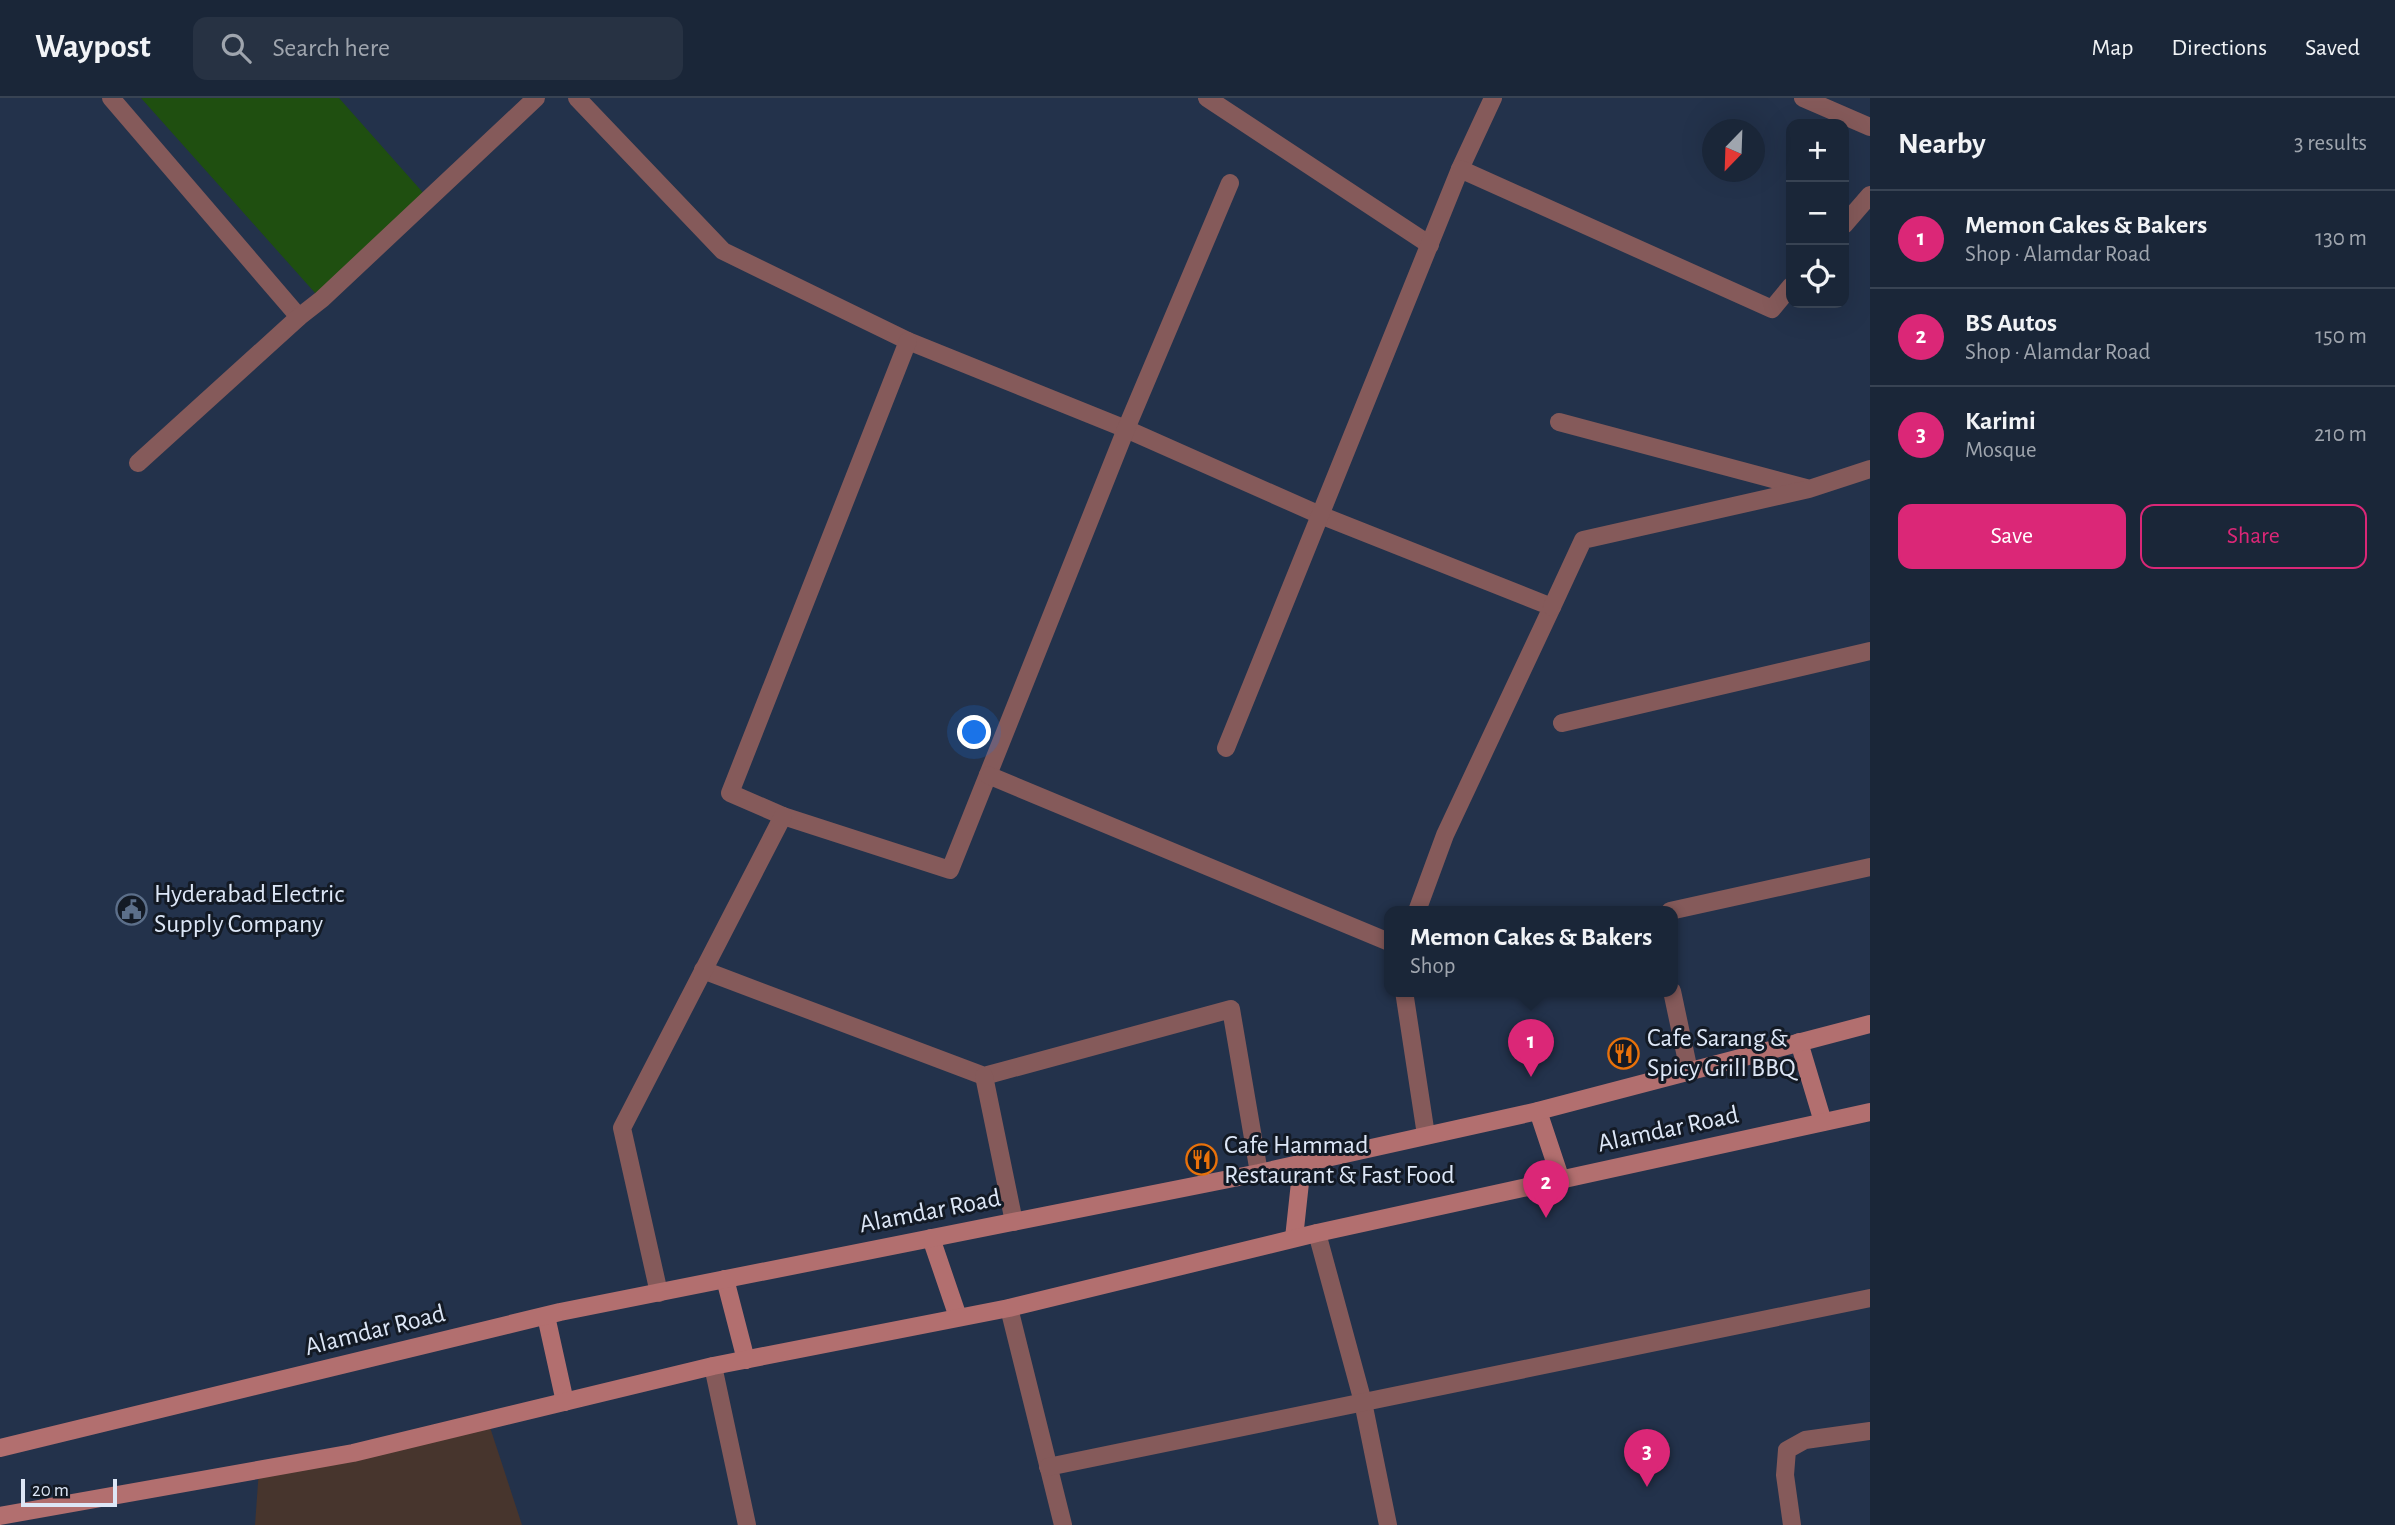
<!DOCTYPE html>
<html lang="en">
<head>
<meta charset="utf-8">
<style>
	body { margin:0; font-family:"Alegreya Sans",sans-serif; background:#273243; color:#f1f3f6 }
	.controls { position:absolute; right:21px; top:21px; display:grid; overflow:hidden; border-radius:14px; box-shadow:0 7px 28px #0002 }
	.controls button { width:63px; height:63px; display:grid; place-items:center; padding:0; border:0; border-bottom:2px solid #384353; background:#1a2638; color:#f1f3f6; font:35px sans-serif }
	.compass { position:absolute; left:1702px; top:21px; width:63px; height:63px; border-radius:50%; background:#1a2638; box-shadow:0 7px 28px #0002; rotate:203deg }
	.scale { position:absolute; left:21px; bottom:18px; width:96px; box-sizing:border-box; padding-left:7px; border:4px solid #dde7f7; border-top:0; font-size:19px; line-height:24px; white-space:nowrap; color:#dde7f7; -webkit-text-stroke:5px #131a25; paint-order:stroke }
	.you { position:absolute; left:975px; top:635px; width:24px; height:24px; margin:-18px; border:5px solid #fff; border-radius:50%; background:#1a73e8; box-shadow:0 0 0 10px #1a73e833 }
	.badge { display:grid; place-items:center; width:46px; height:46px; border-radius:50%; background:#db2777; color:#fff; font-size:23px; font-weight:700 }
	.pin { position:absolute; translate:-50% -58px; filter:drop-shadow(0 2px 4px #0008) }
	.pin::after { content:''; position:absolute; top:37px; width:24px; height:21px; background:inherit; clip-path:polygon(0 0,100% 0,50% 100%) }
	.popup { position:absolute; left:1384px; top:808px; width:294px; height:91px; box-sizing:border-box; display:grid; place-content:center; border-radius:14px; background:#1a2638; filter:drop-shadow(0 2px 5px #0005); font-size:23px; white-space:nowrap; color:#9fa5ae }
	.popup b { font-size:26px; color:#f1f3f6 }
	.popup::after { content:''; position:absolute; left:50%; top:100%; margin-left:-14px; border:14px solid transparent; border-top-color:#1a2638 }
	.list { margin:0; padding:0; list-style:none }
	h2 { display:flex; justify-content:space-between; align-items:center; height:91px; margin:0; padding:0 28px; font-size:30px }
	h2 small { font-size:23px; font-weight:400; color:#9fa5ae }
	.list li { display:grid; grid-template-columns:46px 1fr auto; gap:21px; align-items:center; box-sizing:border-box; height:98px; padding:0 28px; border-top:2px solid #384353 }
	.list b { display:block; font-size:26px; white-space:nowrap }
	.list p { margin:0; font-size:23px; white-space:nowrap; color:#9fa5ae }
	.list em { font-size:23px; font-style:normal; color:#9fa5ae }
	.actions { display:flex; gap:14px; padding:21px 28px }
	.actions a { flex:1; padding:16px 0; border:2px solid #db2777; border-radius:14px; text-align:center; font-size:24px; color:#db2777 }
	.actions .main { background:#db2777; color:#fff }
	.icon { flex:none; width:38px; height:38px; fill:none; stroke:currentColor; stroke-width:2; stroke-linecap:round; stroke-linejoin:round }
	.map { position:relative; flex:none; width:1870px; height:1427px; overflow:hidden }
	header { display:flex; align-items:center; gap:42px; box-sizing:border-box; height:98px; padding:0 35px; background:#1a2638; border-bottom:2px solid #384353 }
	header strong { font-size:33px }
	nav { display:flex; gap:38px; margin-inline-start:auto; font-size:24px }
	.search { width:490px; height:63px; background:#273243; display:flex; align-items:center; gap:18px; box-sizing:border-box; padding:0 24px; border-radius:14px; color:#9fa5ae; font-size:26px }
	main { display:flex }
	aside { flex:1; background:#1a2638 }
	.map>svg:first-child { display:block }
	.education { fill:#47352d }
	.green { fill:#1f4f10 }
	.lines { fill:none; stroke-linecap:round; stroke-linejoin:round }
	.lane { stroke:#855a5a; stroke-width:18 }
	.street { stroke:#855a5a; stroke-width:18 }
	.secondary { stroke:#b26f6f; stroke-width:18 }
	.labels { text-anchor:middle; dominant-baseline:central; stroke-width:6; stroke-linejoin:round; paint-order:stroke }
	.poi-label { font-size:26px; fill:#dde7f7; stroke:#131a25; text-anchor:start }
	.street-label { font-size:26px; fill:#dde7f7; stroke:#131a25 }
</style>
</head>
<body>
<header>
<strong>Waypost</strong>
<div class="search"><svg class="icon" aria-label="search" viewBox="0 0 24 24"><circle cx="10" cy="10" r="6"/><path d="M15 15l6 6"/></svg>Search here</div>
<nav><a>Map</a><a>Directions</a><a>Saved</a></nav>
</header>
<main>
<div class="map">
<svg width="1870" height="1427" viewBox="0 0 1870 1427">
	<rect width="100%" height="100%" fill="#23324b"/>
	<path class="education" d="M485,1314L522,1427H255L259,1371Z"/>
	<path class="green" d="M141,0H339L426,98L316,196Z"/>
	<g class="lines">
		<g class="lane">
			<path d="M1009,1210L1063,1427"/>
			<path d="M713,1268L747,1427"/>
		</g>
		<g class="street">
			<path d="M111,0L299,219"/>
			<path d="M577,0L723,153L908,243L1126,331L1320,417L1552,509L1445,737L1417,813"/>
			<path d="M1207,0L1430,147"/>
			<path d="M1803,0L1870,29"/>
			<path d="M1460,71L1493,0"/>
			<path d="M1844,127L1870,97"/>
			<path d="M908,243L730,695L783,718L950,772L1126,331L1230,85"/>
			<path d="M1559,324L1806,390"/>
			<path d="M138,365L299,219L322,201L536,0"/>
			<path d="M1552,509L1583,442L1809,391L1870,371"/>
			<path d="M1562,625L1870,553"/>
			<path d="M1226,650L1460,71L1772,211L1791,188"/>
			<path d="M988,677L1389,844"/>
			<path d="M1670,813L1870,769"/>
			<path d="M703,872L984,978L1231,911L1259,1075"/>
			<path d="M1404,893L1426,1037"/>
			<path d="M1672,893L1689,973"/>
			<path d="M984,978L1014,1124"/>
			<path d="M1317,1135L1363,1304L1388,1427"/>
			<path d="M659,1195L622,1030L783,718"/>
			<path d="M1048,1369L1870,1200"/>
			<path d="M1792,1427L1785,1377L1787,1352L1805,1342L1870,1333"/>
		</g>
		<g class="secondary">
			<path d="M1799,944L1823,1024"/>
			<path d="M1538,1013L1561,1082"/>
			<path d="M931,1140L958,1219"/>
			<path d="M1294,1140L1302,1066"/>
			<path d="M725,1181L746,1262"/>
			<path d="M546,1218L565,1304"/>
			<path d="M0,1350L560,1214L1259,1075L1538,1013L1870,926"/>
			<path d="M0,1418L353,1355L713,1268L1009,1210L1317,1135L1870,1014"/>
		</g>
	</g>
	<defs>
		<symbol id="civic-ring" viewBox="-11 -11 22 22"><circle r="9.5" fill="#131a25" stroke="#5c6f8a" stroke-width="1.5"/><path d="M-.6-6.5H3V-4.5H.6V-3L4-1V1h2V6H-6V1h2V-1L-.6-3ZM-1.2 2.5V6h2.4V2.5Z" fill="#5c6f8a"/></symbol>
		<symbol id="restaurant-ring" viewBox="-11 -11 22 22"><circle r="9.5" fill="#131a25" stroke="#e8710a" stroke-width="1.5"/><path d="M-5-6h1v4h1v-4h1v4h1v-4h1v5L-1.5 .5V6h-2V.5L-5-1ZM5-6V6H3V1.5H1.5Q1.5-4 5-6Z" fill="#e8710a"/></symbol>
	</defs>
	<g fill-rule="evenodd">
		<use href="#civic-ring" x="114" y="794" width="35" height="35"/>
		<use href="#restaurant-ring" x="1606" y="938" width="35" height="35"/>
		<use href="#restaurant-ring" x="1184" y="1044" width="35" height="35"/>
	</g>
	<g class="labels">
		<g class="poi-label">
			<text x="154" y="796">Hyderabad Electric<tspan x="154" dy="30">Supply Company</tspan></text>
			<text x="1647" y="940">Cafe Sarang &amp;<tspan x="1647" dy="30">Spicy Grill BBQ</tspan></text>
			<text x="1224" y="1047">Cafe Hammad<tspan x="1224" dy="30">Restaurant &amp; Fast Food</tspan></text>
		</g>
		<g class="street-label">
			<text transform="translate(1668 1031) rotate(-12)">Alamdar Road</text>
			<text transform="translate(930 1113) rotate(-11)">Alamdar Road</text>
			<text transform="translate(375 1232) rotate(-14)">Alamdar Road</text>
		</g>
	</g>
</svg>
<div class="controls">
<button>+</button>
<button>−</button>
<button><svg class="icon" aria-label="locate" viewBox="0 0 24 24"><circle cx="12" cy="12" r="6"/><path d="M12 2v4M12 18v4M2 12h4M18 12h4"/></svg></button>
</div>
<svg class="compass" viewBox="-18 -18 36 36"><path d="M0-13l5 13h-10z" fill="#e53935"/><path d="M0 13l5-13h-10z" fill="#9fa5ae"/></svg>
<div class="scale">20 m</div>
<div class="you"></div>
<div class="pin badge" style="left:1531px;top:979px">1</div>
<div class="popup"><b>Memon Cakes &amp; Bakers</b>Shop</div>
<div class="pin badge" style="left:1546px;top:1120px">2</div>
<div class="pin badge" style="left:1647px;top:1389px">3</div>
</div>
<aside>
<h2>Nearby<small>3 results</small></h2>
<ul class="list">
<li><span class="badge">1</span><div><b>Memon Cakes &amp; Bakers</b><p>Shop · Alamdar Road</p></div><em>130 m</em></li>
<li><span class="badge">2</span><div><b>BS Autos</b><p>Shop · Alamdar Road</p></div><em>150 m</em></li>
<li><span class="badge">3</span><div><b>Karimi</b><p>Mosque</p></div><em>210 m</em></li>
</ul>
<div class="actions"><a class="main">Save</a><a>Share</a></div>
</aside>
</main>
</body>
</html>
